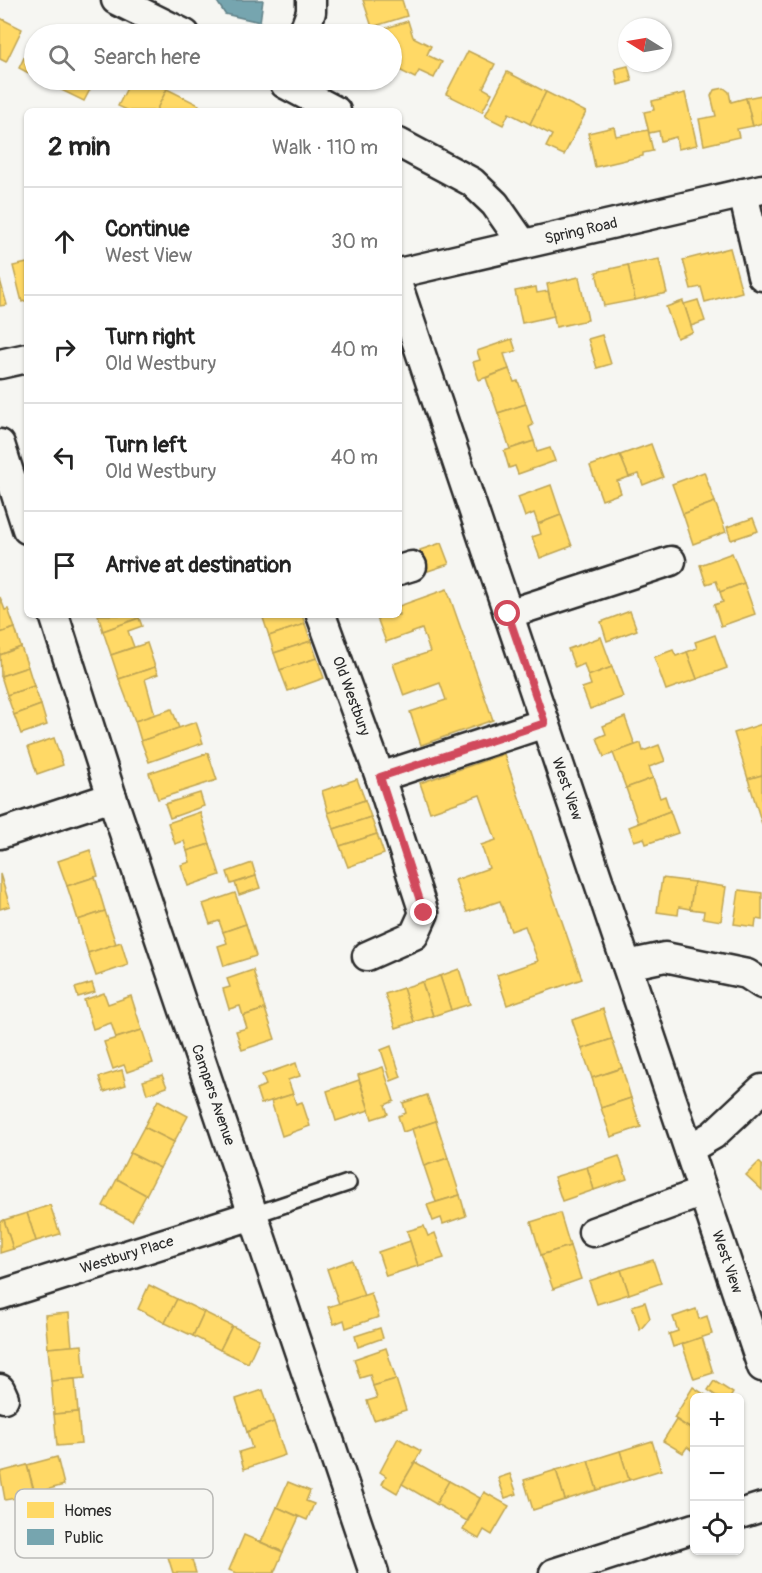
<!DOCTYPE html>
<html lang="en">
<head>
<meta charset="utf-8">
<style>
	body { margin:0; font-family:Pangolin,sans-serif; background:#f6f6f6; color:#222 }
	.controls { position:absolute; right:18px; bottom:18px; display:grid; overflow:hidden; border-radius:9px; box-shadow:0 2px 4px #0004 }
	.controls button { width:54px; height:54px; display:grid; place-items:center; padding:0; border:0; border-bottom:2px solid #e0e0e0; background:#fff; color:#222; font:30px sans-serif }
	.compass { position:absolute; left:618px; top:18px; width:54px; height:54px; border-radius:50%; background:#fff; box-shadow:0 2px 4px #0004; rotate:281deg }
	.stop { position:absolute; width:18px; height:18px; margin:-14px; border:4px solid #d1495b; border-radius:50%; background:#fff }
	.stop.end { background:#d1495b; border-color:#fff; box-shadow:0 2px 6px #0008 }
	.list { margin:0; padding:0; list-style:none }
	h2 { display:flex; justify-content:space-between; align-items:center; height:78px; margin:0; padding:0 24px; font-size:26px }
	h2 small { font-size:20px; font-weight:400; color:#767676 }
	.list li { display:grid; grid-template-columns:39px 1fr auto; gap:18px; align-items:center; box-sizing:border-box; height:108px; padding:0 24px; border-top:2px solid #e0e0e0 }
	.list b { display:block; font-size:22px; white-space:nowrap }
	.list p { margin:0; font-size:20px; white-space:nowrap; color:#767676 }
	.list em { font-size:20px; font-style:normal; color:#767676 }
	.icon { flex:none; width:33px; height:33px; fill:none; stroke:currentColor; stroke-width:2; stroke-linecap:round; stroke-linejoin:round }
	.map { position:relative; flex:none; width:762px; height:1573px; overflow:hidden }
	.search { position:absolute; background:#fff; box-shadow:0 2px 4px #0004; left:24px; top:24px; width:378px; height:66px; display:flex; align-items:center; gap:15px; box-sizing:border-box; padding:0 21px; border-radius:33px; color:#767676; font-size:22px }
	.panel { position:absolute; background:#fff; box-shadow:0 2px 4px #0004; left:24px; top:108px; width:378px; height:510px; border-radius:9px }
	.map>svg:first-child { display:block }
	.homes { fill:#ffd966; stroke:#bfa554; stroke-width:1.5 }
	.public { fill:#76a5af; stroke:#608087; stroke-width:1.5 }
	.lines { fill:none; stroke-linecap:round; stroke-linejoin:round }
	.service-casing { stroke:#2b2b2b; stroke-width:20 }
	.minor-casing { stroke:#2b2b2b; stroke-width:33 }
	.service { stroke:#f6f6f2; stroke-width:15 }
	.minor { stroke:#f6f6f2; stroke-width:28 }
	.route { stroke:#d1495b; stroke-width:8 }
	.labels { text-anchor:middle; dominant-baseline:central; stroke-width:6; stroke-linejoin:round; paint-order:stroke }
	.street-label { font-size:15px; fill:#2b2b2b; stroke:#f6f6f2 }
	.key { fill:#f6f6f2; stroke:#b9b9b6; stroke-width:1.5 }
	.key-label { font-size:16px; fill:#2b2b2b }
</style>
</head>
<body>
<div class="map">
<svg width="762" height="1573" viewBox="0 0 762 1573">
	<rect width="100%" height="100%" fill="#f6f6f2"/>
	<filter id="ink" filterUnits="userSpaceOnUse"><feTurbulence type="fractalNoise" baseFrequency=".0167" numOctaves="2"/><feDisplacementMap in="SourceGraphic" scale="12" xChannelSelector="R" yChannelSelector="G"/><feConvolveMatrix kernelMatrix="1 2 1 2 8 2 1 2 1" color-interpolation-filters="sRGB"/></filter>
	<g filter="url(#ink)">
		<g class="homes">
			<path d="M363,0H402L407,16L372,27Z"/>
			<path d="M0,18L22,29L6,62L0,59Z"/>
			<path d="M408,21L413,37L431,46L427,55L442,62L434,78L419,71L415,78L397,69L402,61L392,49V34H378L377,31Z"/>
			<path d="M34,37V76L19,68Z"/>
			<path d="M468,51L495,64L483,88L492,93L482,112L446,94Z"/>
			<path d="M628,66L632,81L618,85L615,69Z"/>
			<path d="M507,72L546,92L530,124L509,113L503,125L485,116Z"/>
			<path d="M54,80H95L84,101L51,85Z"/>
			<path d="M131,80H147L167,89L156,111H129L118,106Z"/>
			<path d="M724,88L729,92L731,102L746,98L753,126L737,129L739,137L704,145L699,119L716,116L711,96L714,90Z"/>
			<path d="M167,89L199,105L196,111H156Z"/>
			<path d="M546,92L586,112L564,155L546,147L552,135L530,124Z"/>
			<path d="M685,93L697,145L678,149L676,137L661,141L659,131L649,133L644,112L654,110L652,101Z"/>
			<path d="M762,95V123L753,126L746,98Z"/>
			<path d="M614,127L616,136L648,130L653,151L643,153V156L595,167L588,133Z"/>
			<path d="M730,248L742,292L705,302L701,287L691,289L683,260Z"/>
			<path d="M659,259L667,293L635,300L628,265Z"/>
			<path d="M27,263V300L22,302L13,266Z"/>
			<path d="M628,265L635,300L604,306L596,272Z"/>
			<path d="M579,277L588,320L556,327L547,284Z"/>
			<path d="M0,280L7,305L0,306Z"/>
			<path d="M536,287L537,293L548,291L554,316L522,323L515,291Z"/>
			<path d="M698,300L705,321L691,326L684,304Z"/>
			<path d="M683,301L693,332L677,338L666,307Z"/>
			<path d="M602,335L611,364L597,368L588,339Z"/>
			<path d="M512,339L516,351L504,354L509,369L479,380L473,362L480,360L477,351Z"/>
			<path d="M509,369L514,382L518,381L526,404L498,413L486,378Z"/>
			<path d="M526,404L533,425L529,427L534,441L510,449L498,413Z"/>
			<path d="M534,441L537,452L550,448L555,461L518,474L515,466L509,468L504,451Z"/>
			<path d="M651,444L663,477L643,485L639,474L629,477L620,455Z"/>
			<path d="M620,455L629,477L617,481L621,493L602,500L590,466Z"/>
			<path d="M704,472L715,502L683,514L672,484Z"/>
			<path d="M551,485L561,515L538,524L534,513L525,517L518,497Z"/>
			<path d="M715,502L726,532L693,544L683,514Z"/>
			<path d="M561,515L572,546L540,558L532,537L541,534L538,524Z"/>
			<path d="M753,518L758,531L731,540L727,527Z"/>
			<path d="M441,543L449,564L428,571L420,550Z"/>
			<path d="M732,553L744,583L720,592L716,581L706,584L700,565Z"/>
			<path d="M744,583L755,614L721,626L714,605L723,602L720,592Z"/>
			<path d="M447,589L493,720L421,745L410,712L446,700L440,683L404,696L393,664L430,652L422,629L386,642L376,615H399V606Z"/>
			<path d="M0,597L5,610L8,609L15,628L0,633Z"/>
			<path d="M630,611L637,630L607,641L601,622Z"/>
			<path d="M98,615H138L139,618L103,631Z"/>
			<path d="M262,615H302L305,624L269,636Z"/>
			<path d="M139,618L142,626L128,631L134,647L111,655L103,631Z"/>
			<path d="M305,624L311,641L274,653L269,636Z"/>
			<path d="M15,628L21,647L0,655V633Z"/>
			<path d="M715,635L727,668L697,679L687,652L697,648L695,642Z"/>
			<path d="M601,637L612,667L588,676L584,664L575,668L568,649Z"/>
			<path d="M311,641L317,658L280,670L274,653Z"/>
			<path d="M147,643L155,667L119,679L111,655Z"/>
			<path d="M21,647L28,667L1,676L0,655Z"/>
			<path d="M673,650L676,656L687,652L697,679L666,690L654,657Z"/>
			<path d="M317,658L324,678L288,691L280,670Z"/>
			<path d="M28,667L34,686L7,695L1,676Z"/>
			<path d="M155,667L158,674L145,679L155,715L135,721L119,679Z"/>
			<path d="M612,667L623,697L590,709L582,688L591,685L588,676Z"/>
			<path d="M34,686L41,705L14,715L7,695Z"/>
			<path d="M41,705L47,725L21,734L14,715Z"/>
			<path d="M172,709L179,728L141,741L135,721Z"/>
			<path d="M625,717L635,745L604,757L597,738L606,734L603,726Z"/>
			<path d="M196,722L203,743L149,762L141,741Z"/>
			<path d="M762,724V775L748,779L734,733Z"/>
			<path d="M54,738L63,765L37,774L28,747Z"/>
			<path d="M641,743L643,751L659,745L665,761L649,767L653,778L626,788L613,753Z"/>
			<path d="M208,753L217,780L158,799L149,773Z"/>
			<path d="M504,754L582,979L507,1005L497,975L538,961L525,926L511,931L500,901L467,912L455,880L489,868L481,845L496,840L480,795L430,812L420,783Z"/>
			<path d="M762,775V824L748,779Z"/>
			<path d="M653,778L660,798L665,796L670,811L638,823L626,788Z"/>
			<path d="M357,779L365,800L328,813L322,791Z"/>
			<path d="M200,793L204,806L170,818L165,804Z"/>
			<path d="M365,800L371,817L334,829L328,813Z"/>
			<path d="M670,811L678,833L646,844L644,838L634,841L629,827Z"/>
			<path d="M200,812L210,844L187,851L184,841L175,844L168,823Z"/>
			<path d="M371,817L377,834L340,846L334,829Z"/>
			<path d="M377,834L384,854L348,867L340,846Z"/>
			<path d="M210,844L220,875L188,886L181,865L190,862L187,851Z"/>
			<path d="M90,850L98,876L67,886L58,861Z"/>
			<path d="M252,863L256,876L231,884L227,872Z"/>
			<path d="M0,874L10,906L0,909Z"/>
			<path d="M256,876L260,888L239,895L235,883Z"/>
			<path d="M95,877L105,911L78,920L67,886Z"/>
			<path d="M662,878L694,882L690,909L679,907L678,915L657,912Z"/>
			<path d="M694,882L726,887L721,921L703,918L704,911L690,909Z"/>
			<path d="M739,890L762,893V920L756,919L755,927L734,924Z"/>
			<path d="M235,893L246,924L223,932L219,921L210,924L203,904Z"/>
			<path d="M105,911L116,944L88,953L78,920Z"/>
			<path d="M246,924L256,956L224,966L218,946L227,943L223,932Z"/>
			<path d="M121,942L128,965L96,976L88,953Z"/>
			<path d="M459,969L470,1004L451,1010L440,976Z"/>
			<path d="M253,970L265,1009L243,1016L240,1006L229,1009L223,989L230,987L227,979Z"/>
			<path d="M440,976L451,1010L433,1016L422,982Z"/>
			<path d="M422,982L433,1016L414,1022L403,988Z"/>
			<path d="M92,983L95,992L78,997L75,988Z"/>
			<path d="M403,988L414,1022L396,1028L385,994Z"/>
			<path d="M104,993L108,1004L131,996L142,1030L116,1038L111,1023L93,1029L84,1000Z"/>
			<path d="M265,1009L275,1039L242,1050L236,1031L247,1028L243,1016Z"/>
			<path d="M603,1009L612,1039L582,1049L572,1020Z"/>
			<path d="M142,1030L153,1063L127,1072L124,1065L113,1069L104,1042Z"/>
			<path d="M612,1039L622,1068L592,1078L582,1049Z"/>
			<path d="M391,1046L401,1077L391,1081L381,1050Z"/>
			<path d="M296,1063L300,1076L288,1080L293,1094L261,1104L256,1089L266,1085L262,1075Z"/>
			<path d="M383,1067L394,1101L385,1105L388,1114L372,1119L358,1075Z"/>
			<path d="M622,1068L631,1098L601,1108L592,1078Z"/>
			<path d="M122,1070L126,1085L104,1092L99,1077Z"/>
			<path d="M162,1075L167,1087L147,1094L143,1081Z"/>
			<path d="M359,1080L369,1110L336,1121L327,1091Z"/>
			<path d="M293,1094L296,1104L302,1102L310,1126L282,1136L271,1101Z"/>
			<path d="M427,1095L436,1121L403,1132L398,1116L406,1113L403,1103Z"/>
			<path d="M631,1098L641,1127L611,1137L601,1108Z"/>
			<path d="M158,1100L188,1116L174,1142L144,1127Z"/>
			<path d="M436,1121L448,1158L424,1166L412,1129Z"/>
			<path d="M144,1127L174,1142L160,1168L130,1153Z"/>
			<path d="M130,1153L160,1168L146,1195L117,1179Z"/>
			<path d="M619,1156L627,1179L594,1190L587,1167Z"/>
			<path d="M448,1158L460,1195L436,1202L424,1166Z"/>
			<path d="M759,1162L762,1165V1190L746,1175Z"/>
			<path d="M587,1167L594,1190L562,1201L554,1177Z"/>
			<path d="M117,1179L146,1195L132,1221L103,1206Z"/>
			<path d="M460,1195L466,1216L443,1224L441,1218L433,1221L427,1205Z"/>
			<path d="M50,1205L60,1234L36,1241L27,1213Z"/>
			<path d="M27,1213L36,1241L13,1249L4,1220Z"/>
			<path d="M560,1213L570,1246L541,1255L531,1222Z"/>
			<path d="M4,1220L13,1249L0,1253V1222Z"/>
			<path d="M424,1226L428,1236L435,1233L444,1258L418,1266L407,1231Z"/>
			<path d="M410,1241L418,1266L386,1276L378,1252Z"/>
			<path d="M570,1246L581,1279L553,1289L541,1255Z"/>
			<path d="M352,1260L364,1296L339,1304L327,1269Z"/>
			<path d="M653,1260L661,1283L629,1294L621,1270Z"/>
			<path d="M621,1270L629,1294L597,1304L589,1281Z"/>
			<path d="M149,1285L177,1299L165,1323L138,1309Z"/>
			<path d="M371,1293L379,1317L346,1328L344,1320L334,1324L328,1307Z"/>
			<path d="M177,1299L204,1312L193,1336L165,1323Z"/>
			<path d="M645,1302L650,1318L640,1330L632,1306Z"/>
			<path d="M696,1309L699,1319L707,1316L712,1334L673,1347L669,1334L678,1331L673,1317Z"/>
			<path d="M204,1312L232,1326L220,1350L193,1336Z"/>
			<path d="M69,1313L72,1346L48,1348L45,1315Z"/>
			<path d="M232,1326L259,1339L248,1363L220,1350Z"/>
			<path d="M380,1328L383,1338L358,1347L355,1336Z"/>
			<path d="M702,1337L713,1373L694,1379L682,1344Z"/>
			<path d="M82,1345L85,1378L51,1381L48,1348Z"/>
			<path d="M386,1348L396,1379L373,1386L370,1375L360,1378L354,1359Z"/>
			<path d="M75,1379L78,1412L54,1414L51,1381Z"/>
			<path d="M396,1379L406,1410L374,1420L367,1401L377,1398L373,1386Z"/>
			<path d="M714,1381L733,1393L730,1398H719L708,1390Z"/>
			<path d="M693,1387L710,1398H694V1431L674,1418Z"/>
			<path d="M263,1390L274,1422L247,1432L236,1399Z"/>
			<path d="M78,1412L81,1444L57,1446L54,1414Z"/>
			<path d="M676,1420L694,1431V1452L687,1447L683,1453L663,1441Z"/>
			<path d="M274,1422L285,1455L244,1469L239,1452L252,1448L247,1432Z"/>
			<path d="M398,1438L421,1451L397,1493L382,1484L386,1476L380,1472Z"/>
			<path d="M652,1441L661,1470L629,1480L620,1451Z"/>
			<path d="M620,1451L629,1480L597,1490L588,1461Z"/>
			<path d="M57,1457L64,1485L35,1493L27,1465Z"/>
			<path d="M588,1461L597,1490L565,1500L556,1470Z"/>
			<path d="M415,1462L449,1481L436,1504L402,1484Z"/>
			<path d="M27,1465L37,1504L34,1511L25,1513L19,1509L16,1498L5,1500L0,1472Z"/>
			<path d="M556,1470L565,1500L533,1510L524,1480Z"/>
			<path d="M510,1474L517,1494L505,1498L498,1478Z"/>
			<path d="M449,1481L480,1498L467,1521L436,1504Z"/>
			<path d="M288,1482L310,1491L306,1501L314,1504L307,1520L277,1507Z"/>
			<path d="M484,1492L509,1506L492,1535L484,1530L479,1539L463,1530Z"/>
			<path d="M277,1507L299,1517L283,1552L261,1542Z"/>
			<path d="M244,1535L283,1552L274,1573H237L229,1570Z"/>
			<path d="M189,1550L196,1573H173L168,1557Z"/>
		</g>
		<path class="public" d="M216,0H263L260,22L225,14Z"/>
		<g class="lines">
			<defs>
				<path id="service" d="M253,1215L348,1183"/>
				<g id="minor">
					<path d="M116,0L185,34"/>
					<path d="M303,34L311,12V0"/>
					<path d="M286,80L285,84L336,111"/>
					<path d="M399,143L472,182L495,204L523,244"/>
					<path d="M743,193L762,276"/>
					<path d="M399,273L762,189"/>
					<path d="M399,289L762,1367"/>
					<path d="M0,364L27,358"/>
					<path d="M0,444L27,529"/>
					<path d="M399,570L412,566"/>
					<path d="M508,614L671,561"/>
					<path d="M54,615L112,797L374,1573"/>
					<path d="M321,615L380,777L424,913L414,935L367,956"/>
					<path d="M380,777L545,723"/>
					<path d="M0,834L112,797"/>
					<path d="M627,965L665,957L747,974L762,984"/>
					<path d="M689,1149L713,1135L762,1089"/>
					<path d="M593,1232L703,1192"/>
					<path d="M0,1295L253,1215"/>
					<path d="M0,1389L4,1398"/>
					<path d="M740,1514L762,1507"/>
					<path d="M554,1573L694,1528"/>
				</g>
			</defs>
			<use href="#service" class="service-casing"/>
			<use href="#minor" class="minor-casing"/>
			<use href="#service" class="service"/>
			<use href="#minor" class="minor"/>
		</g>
	</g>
	<g class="lines" filter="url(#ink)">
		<path class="route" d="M424,913L380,777L545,723L508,614"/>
	</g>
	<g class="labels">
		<g class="street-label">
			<text transform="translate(581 231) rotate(-13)">Spring Road</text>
			<text transform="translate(351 696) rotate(70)">Old Westbury</text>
			<text transform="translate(567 789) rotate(71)">West View</text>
			<text transform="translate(213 1095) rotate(71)">Campers Avenue</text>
			<text transform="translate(127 1255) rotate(-17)">Westbury Place</text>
			<text transform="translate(727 1262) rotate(71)">West View</text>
		</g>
	</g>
	<rect x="15" y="1489" width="198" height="69" rx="9" class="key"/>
	<rect x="27" y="1502" width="27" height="16" fill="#ffd966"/>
	<rect x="27" y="1529" width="27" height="16" fill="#76a5af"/>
	<g class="key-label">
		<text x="64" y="1516">Homes</text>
		<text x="64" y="1543">Public</text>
	</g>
</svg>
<div class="controls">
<button>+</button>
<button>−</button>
<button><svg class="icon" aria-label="locate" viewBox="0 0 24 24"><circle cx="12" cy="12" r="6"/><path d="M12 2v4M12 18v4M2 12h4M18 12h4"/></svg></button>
</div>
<svg class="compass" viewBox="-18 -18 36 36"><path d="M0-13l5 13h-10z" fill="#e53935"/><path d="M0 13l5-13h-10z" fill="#767676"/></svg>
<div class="stop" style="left:508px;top:614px"></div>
<div class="stop end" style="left:424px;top:913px"></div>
<div class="search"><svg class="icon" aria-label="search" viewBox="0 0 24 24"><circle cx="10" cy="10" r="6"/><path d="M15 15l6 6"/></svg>Search here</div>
<section class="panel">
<h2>2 min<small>Walk · 110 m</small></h2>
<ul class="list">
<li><svg class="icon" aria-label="ahead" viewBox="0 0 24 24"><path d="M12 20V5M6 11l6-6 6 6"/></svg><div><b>Continue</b><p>West View</p></div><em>30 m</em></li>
<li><svg class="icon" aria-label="right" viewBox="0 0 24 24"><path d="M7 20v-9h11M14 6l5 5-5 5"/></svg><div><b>Turn right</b><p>Old Westbury</p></div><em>40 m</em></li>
<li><svg class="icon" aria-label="left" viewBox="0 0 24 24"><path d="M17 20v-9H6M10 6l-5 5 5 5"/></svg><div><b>Turn left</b><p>Old Westbury</p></div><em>40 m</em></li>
<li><svg class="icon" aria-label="arrive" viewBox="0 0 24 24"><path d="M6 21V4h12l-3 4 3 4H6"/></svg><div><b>Arrive at destination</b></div></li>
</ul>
</section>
</div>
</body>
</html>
